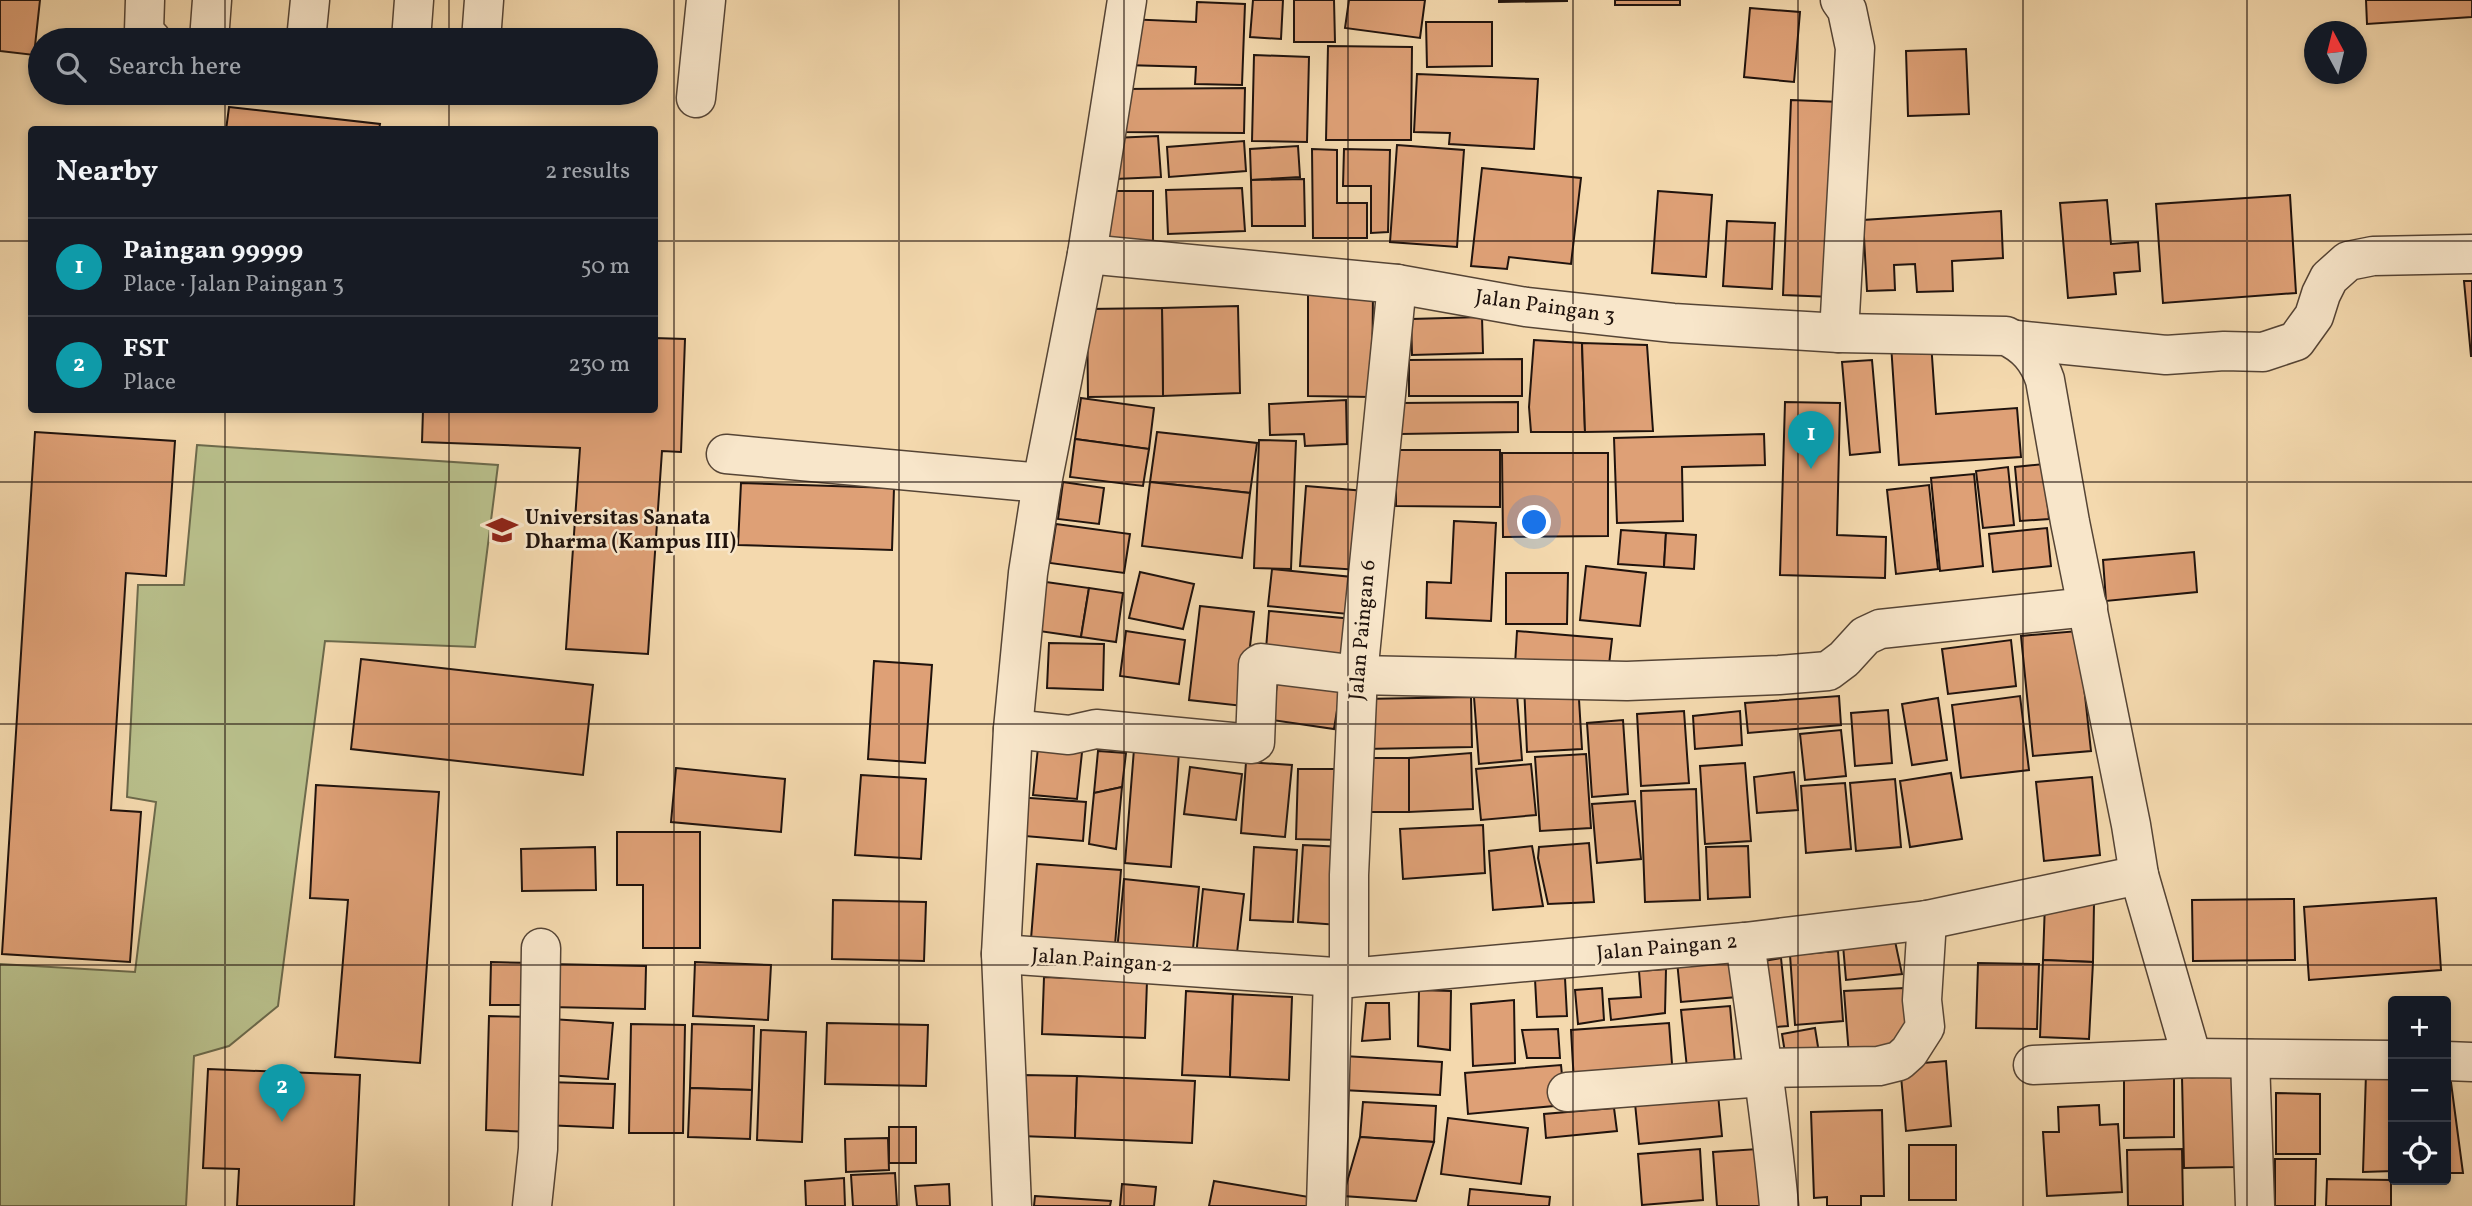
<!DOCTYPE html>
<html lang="en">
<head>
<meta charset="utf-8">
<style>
	body { margin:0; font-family:Vollkorn,serif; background:#242831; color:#f1f3f6 }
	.controls { position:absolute; right:21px; bottom:21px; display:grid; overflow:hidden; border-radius:7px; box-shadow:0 4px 10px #0003 }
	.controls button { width:63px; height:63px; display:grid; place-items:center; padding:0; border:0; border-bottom:2px solid #363941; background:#171b24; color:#f1f3f6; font:35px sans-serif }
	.compass { position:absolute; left:2304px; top:21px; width:63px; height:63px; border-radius:50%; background:#171b24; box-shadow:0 4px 10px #0003; rotate:353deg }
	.you { position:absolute; left:1535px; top:523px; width:24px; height:24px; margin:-18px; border:5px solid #fff; border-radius:50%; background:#1a73e8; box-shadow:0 0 0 10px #1a73e833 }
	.badge { display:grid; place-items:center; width:46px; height:46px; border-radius:50%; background:#c59692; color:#fff; font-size:23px; font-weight:700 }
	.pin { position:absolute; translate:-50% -58px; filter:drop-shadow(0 2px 4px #0008) }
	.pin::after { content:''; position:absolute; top:37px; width:24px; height:21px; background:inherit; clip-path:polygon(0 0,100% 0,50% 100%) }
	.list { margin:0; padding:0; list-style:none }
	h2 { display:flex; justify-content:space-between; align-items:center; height:91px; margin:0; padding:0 28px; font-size:30px }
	h2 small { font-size:23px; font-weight:400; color:#9ea1a6 }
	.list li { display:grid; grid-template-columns:46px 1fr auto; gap:21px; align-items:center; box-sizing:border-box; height:98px; padding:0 28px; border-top:2px solid #363941 }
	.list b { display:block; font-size:26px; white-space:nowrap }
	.list p { margin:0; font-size:23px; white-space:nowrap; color:#9ea1a6 }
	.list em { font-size:23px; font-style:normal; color:#9ea1a6 }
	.icon { flex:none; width:38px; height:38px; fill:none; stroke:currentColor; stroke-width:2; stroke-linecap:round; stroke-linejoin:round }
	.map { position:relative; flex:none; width:2472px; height:1206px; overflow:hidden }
	.search { position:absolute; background:#171b24; box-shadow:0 4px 10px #0003; left:28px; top:28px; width:630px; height:77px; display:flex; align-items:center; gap:18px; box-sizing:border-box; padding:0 24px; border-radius:38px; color:#9ea1a6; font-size:26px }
	.panel { position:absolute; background:#171b24; box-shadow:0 4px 10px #0003; left:28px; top:126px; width:630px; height:287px; border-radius:7px }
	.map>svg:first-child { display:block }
	.green { fill:#b9c08c; stroke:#6c6a4c; stroke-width:2 }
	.building { fill:#dea076; stroke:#20130d; stroke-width:2 }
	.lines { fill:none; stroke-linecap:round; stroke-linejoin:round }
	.minor-casing { stroke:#554435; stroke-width:41 }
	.minor { stroke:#f8e6ca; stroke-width:38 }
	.grid { fill:none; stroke:#20130d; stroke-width:2; stroke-opacity:0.55 }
	.labels { text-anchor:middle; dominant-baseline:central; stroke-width:5; stroke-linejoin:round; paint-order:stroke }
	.street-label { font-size:21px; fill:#20130d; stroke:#f8e6ca }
	.poi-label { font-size:21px; font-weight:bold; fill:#20130d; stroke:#f8e6ca; text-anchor:start }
</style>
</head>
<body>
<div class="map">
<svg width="2472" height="1206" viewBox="0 0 2472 1206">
	<rect width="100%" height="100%" fill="#f4d9ae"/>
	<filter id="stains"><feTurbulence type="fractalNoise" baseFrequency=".00286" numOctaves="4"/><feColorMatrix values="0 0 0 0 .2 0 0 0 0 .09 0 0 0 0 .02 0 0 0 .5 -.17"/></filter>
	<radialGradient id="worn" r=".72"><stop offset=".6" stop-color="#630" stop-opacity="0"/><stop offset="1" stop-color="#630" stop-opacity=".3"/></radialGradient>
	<path class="green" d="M197,445L498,465L475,647L325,641L278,1006L229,1046L194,1056L186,1206H0V964L135,972L156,802L127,797L138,585H184Z"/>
	<g class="building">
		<path d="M0,0H40L34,55L0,51Z"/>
		<path d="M1253,0H1283L1281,39L1250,37Z"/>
		<path d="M1294,0H1334L1335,42H1294Z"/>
		<path d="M1349,0H1425L1420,38L1345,28Z"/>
		<path d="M1499,0H1567V1L1499,2Z"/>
		<rect x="1615" y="0" width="65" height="5"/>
		<path d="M2366,0H2472V17L2367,24Z"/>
		<path d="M1197,2L1245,4L1242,85L1195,84L1196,67L1124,65L1126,19L1196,22Z"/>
		<path d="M1750,8L1800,12L1794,82L1744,77Z"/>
		<path d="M1426,22H1492V66L1427,67Z"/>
		<path d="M1328,46L1412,47L1411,140H1326Z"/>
		<path d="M1966,49L1969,114L1908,116L1906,51Z"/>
		<path d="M1254,55L1309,57L1307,142L1252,141Z"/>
		<path d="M1417,74L1538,79L1534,149L1449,144L1450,133L1414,132Z"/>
		<path d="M1245,88L1244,133L1122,132V89Z"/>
		<path d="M1791,100L1841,102L1833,297L1783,295Z"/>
		<path d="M229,107L380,124L379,130H226Z"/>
		<path d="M1158,136L1161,177L1115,179L1113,138Z"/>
		<path d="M1244,141L1246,171L1169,177L1167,147Z"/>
		<path d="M1397,145L1464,150L1457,247L1390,242Z"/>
		<path d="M1298,146L1300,177L1251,180L1250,149Z"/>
		<path d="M1312,149L1337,150V203H1367V238H1313Z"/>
		<path d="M1344,149L1390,150L1388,232L1371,233V186H1343Z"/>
		<path d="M1482,168L1581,178L1571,264L1509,257L1507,269L1471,266Z"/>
		<path d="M1304,179L1305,226H1252L1251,180Z"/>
		<path d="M1242,188L1245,231L1168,234L1166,190Z"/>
		<path d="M1107,191H1153V244H1106Z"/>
		<path d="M1658,191L1712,195L1706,277L1652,273Z"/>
		<path d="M2290,195L2296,293L2163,303L2156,204Z"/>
		<path d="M2107,200L2111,244L2138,242L2140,271L2114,273L2116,294L2068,298L2060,203Z"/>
		<path d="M2001,211L2003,258L1952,261L1953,291L1917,292L1915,264L1894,265L1895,290L1867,291L1863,220Z"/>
		<path d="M1727,221L1775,223L1772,289L1723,286Z"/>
		<path d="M2464,281H2472V356H2471Z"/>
		<path d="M1308,290L1373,291L1372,397L1308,396Z"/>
		<path d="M1238,306L1240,393L1163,396L1162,308Z"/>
		<path d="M1162,308L1163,396L1088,397L1087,309Z"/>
		<path d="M1482,317L1483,353L1412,355L1411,319Z"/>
		<path d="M654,338L685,339L681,452L662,451L648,654L566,649L580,448L422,442L423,410H654Z"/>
		<path d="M1534,340L1582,343L1585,432H1531L1529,407Z"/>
		<path d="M1931,342L1936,414L2017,408L2021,457L1899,465L1891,344Z"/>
		<path d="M1582,343L1647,345L1653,431L1585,432Z"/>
		<path d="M1522,359V396H1409V360Z"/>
		<path d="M1872,360L1880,452L1850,455L1842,362Z"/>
		<path d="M1081,398L1154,408L1149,449L1075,439Z"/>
		<path d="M1346,400L1347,444L1305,446L1304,434L1270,435L1269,404Z"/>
		<path d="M1518,402V432L1401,434L1400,403Z"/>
		<path d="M1785,402L1840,403L1837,535L1886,537L1885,578L1780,575Z"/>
		<path d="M35,432L175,441L166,576L126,573L111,810L141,812L130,962L2,954Z"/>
		<path d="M1157,432L1257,443L1250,493L1150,482Z"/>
		<path d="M1764,434L1765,465L1682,467L1683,521L1617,523L1614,438Z"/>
		<path d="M1075,439L1149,449L1143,486L1070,477Z"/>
		<path d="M1259,440L1296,441L1291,569L1254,568Z"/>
		<path d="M1396,450H1500V507L1396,506Z"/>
		<path d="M1502,453H1608V536L1503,537Z"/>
		<path d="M2044,464L2049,519L2020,521L2015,467Z"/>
		<path d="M2008,467L2014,525L1983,528L1976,471Z"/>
		<path d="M1974,474L1983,566L1940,571L1931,478Z"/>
		<path d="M1063,482L1104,488L1099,524L1058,519Z"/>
		<path d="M1150,482L1250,493L1242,558L1142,546Z"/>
		<path d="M741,483L894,488L892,550L738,545Z"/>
		<path d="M1929,485L1938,569L1896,574L1887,490Z"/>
		<path d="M1306,486L1365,491L1359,570L1300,566Z"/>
		<path d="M1454,521L1496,523L1491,621L1426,618L1427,582L1451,583Z"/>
		<path d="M1056,524L1130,534L1124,573L1050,563Z"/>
		<path d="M2047,528L2051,566L1993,572L1989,534Z"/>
		<path d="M1621,530L1666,533L1664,567L1618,564Z"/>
		<path d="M1666,533L1696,535L1694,569L1664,567Z"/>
		<path d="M2194,552L2197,592L2106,601L2103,560Z"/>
		<path d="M1586,566L1646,573L1640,626L1580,620Z"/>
		<path d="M1272,569L1352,577L1348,614L1268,606Z"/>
		<path d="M1140,572L1194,584L1183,629L1129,618Z"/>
		<path d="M1506,573H1568L1567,624H1506Z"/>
		<path d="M1046,582L1089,588L1081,637L1039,631Z"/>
		<path d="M1089,588L1123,593L1116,642L1081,637Z"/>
		<path d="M1200,606L1254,612L1243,706L1189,700Z"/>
		<path d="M1269,611L1353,619L1349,669L1265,662Z"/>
		<path d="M1126,631L1185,640L1179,684L1120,676Z"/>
		<path d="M1517,631L1612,639L1608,673L1515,665Z"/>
		<path d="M2078,631L2091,751L2033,756L2021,636Z"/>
		<path d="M2011,640L2016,686L1948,694L1942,649Z"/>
		<path d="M1049,643L1104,644L1103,690L1047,688Z"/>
		<path d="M361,659L593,685L583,775L351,749Z"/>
		<path d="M874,661L932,665L925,763L868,759Z"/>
		<path d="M1278,677L1341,686L1334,729L1272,720Z"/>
		<path d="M1578,683L1582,749L1527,752L1524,685Z"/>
		<path d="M1517,695L1522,760L1479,764L1474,697Z"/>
		<path d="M1839,696L1841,725L1748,733L1745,703Z"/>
		<path d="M2020,696L2029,770L1961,778L1952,705Z"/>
		<path d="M1471,697L1472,747L1364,749L1363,699Z"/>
		<path d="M1938,698L1947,760L1912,765L1902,704Z"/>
		<path d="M1888,710L1892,763L1855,766L1851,713Z"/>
		<path d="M1684,711L1689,783L1641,786L1637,714Z"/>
		<path d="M1740,711L1742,745L1695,749L1693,716Z"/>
		<path d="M1623,720L1628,794L1592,797L1587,723Z"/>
		<path d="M1841,730L1846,776L1805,780L1800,734Z"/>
		<path d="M1039,738L1083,743L1077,799L1033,795Z"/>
		<path d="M1134,749L1179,752L1171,867L1125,863Z"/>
		<path d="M1098,751L1126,753L1122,787L1094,793Z"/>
		<path d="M1471,753L1473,809L1409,812V758Z"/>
		<path d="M1586,754L1591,828L1540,831L1535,757Z"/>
		<rect x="1362" y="758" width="47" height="54"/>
		<path d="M1246,762L1292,765L1285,837L1241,833Z"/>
		<path d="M1745,763L1751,841L1705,844L1700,766Z"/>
		<path d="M1531,764L1536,815L1481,820L1476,769Z"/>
		<path d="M1190,767L1242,774L1236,820L1184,814Z"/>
		<path d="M676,768L785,779L781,832L671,822Z"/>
		<path d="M1298,769H1342L1340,840L1296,839Z"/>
		<path d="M1794,772L1798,810L1757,813L1754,777Z"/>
		<path d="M1951,773L1962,839L1910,847L1900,781Z"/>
		<path d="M861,775L926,779L921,859L855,855Z"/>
		<path d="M2092,777L2100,855L2044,861L2036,782Z"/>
		<path d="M1895,779L1901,847L1856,851L1850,783Z"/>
		<path d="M1845,783L1851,849L1806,853L1801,786Z"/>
		<path d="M316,785L439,792L420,1063L335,1057L348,900L310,898Z"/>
		<path d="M1122,787L1116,849L1089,844L1094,793Z"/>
		<path d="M1696,789L1700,900L1645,902L1641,791Z"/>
		<path d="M1016,797L1086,802L1083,841L1013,835Z"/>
		<path d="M1635,801L1641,859L1597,863L1592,804Z"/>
		<path d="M1483,825L1485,873L1403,879L1400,829Z"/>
		<path d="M617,832H700V948H643V885H617Z"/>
		<path d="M1589,843L1594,902L1548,904L1538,858L1539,847Z"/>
		<path d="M1303,845L1343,847L1339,925L1298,922Z"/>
		<path d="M1532,846L1543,906L1493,910L1489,851Z"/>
		<path d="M1748,846L1750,897L1708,899L1706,847Z"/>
		<path d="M595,847L596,890L522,891L521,849Z"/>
		<path d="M1254,847L1297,850L1293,922L1250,920Z"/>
		<path d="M1037,864L1121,870L1115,945L1031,939Z"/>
		<path d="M1124,879L1199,887L1192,959L1117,951Z"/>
		<path d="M1203,889L1244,894L1236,961L1196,956Z"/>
		<path d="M2436,898L2441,970L2309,980L2304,907Z"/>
		<path d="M2294,899L2295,960L2193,961L2192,900Z"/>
		<path d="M833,900L926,902L924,961L832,959Z"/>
		<path d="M2045,902L2094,903L2093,962L2043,960Z"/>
		<path d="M1895,941L1902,974L1846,980L1843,945Z"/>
		<path d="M1838,951L1843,1021L1795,1025L1790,955Z"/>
		<path d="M1733,956L1737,997L1681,1002L1677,961Z"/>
		<path d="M1781,958L1788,1026L1765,1028L1758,962Z"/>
		<path d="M2043,960L2093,962L2089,1039L2040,1037Z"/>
		<path d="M491,962L535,963L534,1005H490Z"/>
		<path d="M695,962L771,965L768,1020L693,1016Z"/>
		<path d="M1978,963L2039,964L2037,1029L1976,1028Z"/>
		<path d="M549,964L646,966L645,1009L549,1007Z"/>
		<path d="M1666,969L1665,1013L1611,1020L1609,999L1641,997L1639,971Z"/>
		<path d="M1044,977L1147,981L1145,1038L1042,1034Z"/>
		<path d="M1565,978L1567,1016L1537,1017L1535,979Z"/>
		<path d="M1602,988L1604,1020L1578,1024L1575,990Z"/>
		<path d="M1904,988L1908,1052L1849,1056L1844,991Z"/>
		<path d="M1419,990L1451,991L1450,1050L1418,1046Z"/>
		<path d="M1186,991L1233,994L1230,1077L1182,1075Z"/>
		<path d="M1233,994L1292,997L1289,1080L1230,1077Z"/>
		<path d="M1514,1000L1515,1063L1473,1066L1471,1004Z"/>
		<path d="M1366,1003H1389L1390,1039L1362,1041Z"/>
		<path d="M1730,1006L1735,1063L1687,1068L1681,1010Z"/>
		<path d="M489,1016L535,1017L532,1132L486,1130Z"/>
		<path d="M551,1019L613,1023L608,1079L546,1075Z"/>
		<path d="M827,1023L928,1025L926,1086L825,1084Z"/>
		<path d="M1669,1023L1673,1077L1574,1083L1571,1030Z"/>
		<path d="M631,1024L685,1025L683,1133H629Z"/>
		<path d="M692,1024L754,1026L752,1090L690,1088Z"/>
		<path d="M1815,1028L1819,1053L1786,1059L1782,1034Z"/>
		<path d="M1558,1029L1560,1058H1527L1522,1030Z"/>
		<path d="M761,1030L806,1032L802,1142L757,1140Z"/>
		<path d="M1344,1056L1442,1062L1440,1095L1342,1090Z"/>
		<path d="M1946,1061L1951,1126L1906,1131L1900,1065Z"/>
		<path d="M1561,1065L1565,1105L1468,1114L1465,1073Z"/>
		<path d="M208,1069L360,1075L354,1206H237L239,1169L203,1168Z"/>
		<path d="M2366,1073L2393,1074V1171L2363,1172Z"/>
		<path d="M1022,1075L1077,1076L1075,1138L1020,1136Z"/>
		<path d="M2174,1075V1137L2124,1138V1076Z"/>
		<path d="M2446,1075H2450L2463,1173H2446Z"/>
		<path d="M1077,1076L1195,1081L1192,1143L1075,1138Z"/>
		<path d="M2182,1077H2238V1167L2184,1168Z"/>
		<path d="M546,1082L615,1084L613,1128L544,1125Z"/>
		<path d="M1717,1084L1722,1136L1639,1144L1634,1093Z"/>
		<path d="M690,1088L752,1090L750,1139L688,1137Z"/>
		<path d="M2276,1093L2320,1094V1154H2276Z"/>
		<path d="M1363,1102L1436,1106L1434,1142L1360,1137Z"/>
		<path d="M2099,1105L2100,1125L2118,1124L2122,1192L2047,1196L2043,1132H2059L2058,1107Z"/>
		<path d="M1614,1108L1617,1131L1546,1138L1544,1114Z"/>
		<path d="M1882,1110L1884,1196H1861V1206H1827V1197L1814,1198L1811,1112Z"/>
		<path d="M1448,1118L1528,1128L1521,1184L1441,1174Z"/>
		<rect x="889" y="1127" width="27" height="36"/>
		<path d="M1360,1137L1434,1142L1416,1201L1343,1196Z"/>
		<path d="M888,1138L889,1170L846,1172L845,1139Z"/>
		<rect x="1909" y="1145" width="47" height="55"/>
		<path d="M1700,1149L1703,1200L1642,1205L1638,1154Z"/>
		<path d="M1758,1149L1762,1206H1717L1713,1152Z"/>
		<path d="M2182,1149L2183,1206H2128L2127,1150Z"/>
		<path d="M2275,1159H2316L2315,1206H2275Z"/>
		<path d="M895,1173L897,1206H853L851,1175Z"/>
		<path d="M844,1178L845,1206H806L805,1181Z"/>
		<path d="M2327,1179L2391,1180V1206H2326Z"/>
		<path d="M1214,1181L1309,1197L1308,1206H1209Z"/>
		<path d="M949,1184L950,1206H917L915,1186Z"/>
		<path d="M1122,1184L1156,1187L1154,1206H1120Z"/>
		<path d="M1470,1189L1550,1197L1549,1206H1468Z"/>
		<path d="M1035,1196L1111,1201L1110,1206H1034Z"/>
	</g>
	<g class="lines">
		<defs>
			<g id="minor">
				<path d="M145,0L144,31L152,40"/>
				<path d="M209,40L212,0"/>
				<path d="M306,40L310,0"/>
				<path d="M411,40L414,0"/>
				<path d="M481,40L484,0"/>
				<path d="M696,98L706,0"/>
				<path d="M1087,254L1397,284L1526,307L1673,323L1839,333L2006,336C2026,345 2038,359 2045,380L2070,522L2131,825L2139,875"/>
				<path d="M1839,333L1855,48L1847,10L1840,0"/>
				<path d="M2016,340L2166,355L2224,351L2263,352L2296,341L2314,316L2321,294L2329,278L2348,261L2373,256L2472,254"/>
				<path d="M726,454L1042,483"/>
				<path d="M1013,729L1069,735L1096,729L1252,744L1255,742L1258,665L1261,663L1358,675L1627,681L1779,675L1828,671L1844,659L1865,636L1880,629L2088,607"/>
				<path d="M1745,942C1757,1030 1771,1117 1779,1206"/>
				<path d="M1001,954L1349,978L1745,942L1927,920L2139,875L2192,1058"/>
				<path d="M1349,978V875L1358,675L1397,284"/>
				<path d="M2250,1059L2255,1206"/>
				<path d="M2446,1061L2472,1062"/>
				<path d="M2033,1065L2192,1058L2393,1060"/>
				<path d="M1762,1068L1879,1066L1899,1061L1909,1052L1925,1027L1922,1000L1927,920"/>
				<path d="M1567,1092L1763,1077"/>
				<path d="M532,1206L538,1149L541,948"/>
				<path d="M1012,1206L1001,954L1013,729L1028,573L1042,483L1087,254L1127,0"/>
				<path d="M1326,1206L1333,977"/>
			</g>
		</defs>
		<use href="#minor" class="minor-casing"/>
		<use href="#minor" class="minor"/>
	</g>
	<path class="grid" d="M225,0V40M449,0V40M674,0V1206M899,0V1206M1124,0V1206M1348,0V1206M1573,0V1206M1798,0V1206M2023,0V1206M2247,0V1206M225,93V130M449,93V130M0,241H32M654,241H2472M225,410V1206M449,410V1206M0,482H2472M0,724H2472M0,965H2472"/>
	<defs>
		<symbol id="university-bare" viewBox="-9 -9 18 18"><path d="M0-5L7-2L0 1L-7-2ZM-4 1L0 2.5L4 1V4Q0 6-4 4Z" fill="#8f2418" stroke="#f8e6ca" stroke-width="2.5" paint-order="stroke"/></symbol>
	</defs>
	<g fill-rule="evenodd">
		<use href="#university-bare" x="480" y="508" width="44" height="44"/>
	</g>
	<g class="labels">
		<g class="street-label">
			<text transform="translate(1545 307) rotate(8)">Jalan Paingan 3</text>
			<text transform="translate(1363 630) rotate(-85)">Jalan Paingan 6</text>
			<text transform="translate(1667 948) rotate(-5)">Jalan Paingan 2</text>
			<text transform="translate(1102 961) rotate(4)">Jalan Paingan 2</text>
		</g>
		<g class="poi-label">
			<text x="525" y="518">Universitas Sanata<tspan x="525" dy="24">Dharma (Kampus III)</tspan></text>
		</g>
	</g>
	<rect width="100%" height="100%" filter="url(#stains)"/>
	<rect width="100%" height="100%" fill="url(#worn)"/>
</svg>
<div class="controls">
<button>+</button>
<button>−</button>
<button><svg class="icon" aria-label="locate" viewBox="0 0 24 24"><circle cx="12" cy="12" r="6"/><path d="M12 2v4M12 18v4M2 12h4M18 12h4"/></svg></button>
</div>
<svg class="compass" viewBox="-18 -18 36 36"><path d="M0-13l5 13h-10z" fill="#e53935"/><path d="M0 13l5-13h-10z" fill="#9ea1a6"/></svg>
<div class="you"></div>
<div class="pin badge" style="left:1811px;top:469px;background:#0f9aa8">1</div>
<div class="pin badge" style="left:282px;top:1122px;background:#0f9aa8">2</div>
<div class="search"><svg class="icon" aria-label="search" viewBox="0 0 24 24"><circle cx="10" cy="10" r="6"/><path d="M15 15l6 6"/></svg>Search here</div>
<section class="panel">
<h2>Nearby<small>2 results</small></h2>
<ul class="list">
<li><span class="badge" style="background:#0f9aa8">1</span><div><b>Paingan 99999</b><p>Place · Jalan Paingan 3</p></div><em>50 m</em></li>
<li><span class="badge" style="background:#0f9aa8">2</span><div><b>FST</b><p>Place</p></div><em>230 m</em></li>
</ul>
</section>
</div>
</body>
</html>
